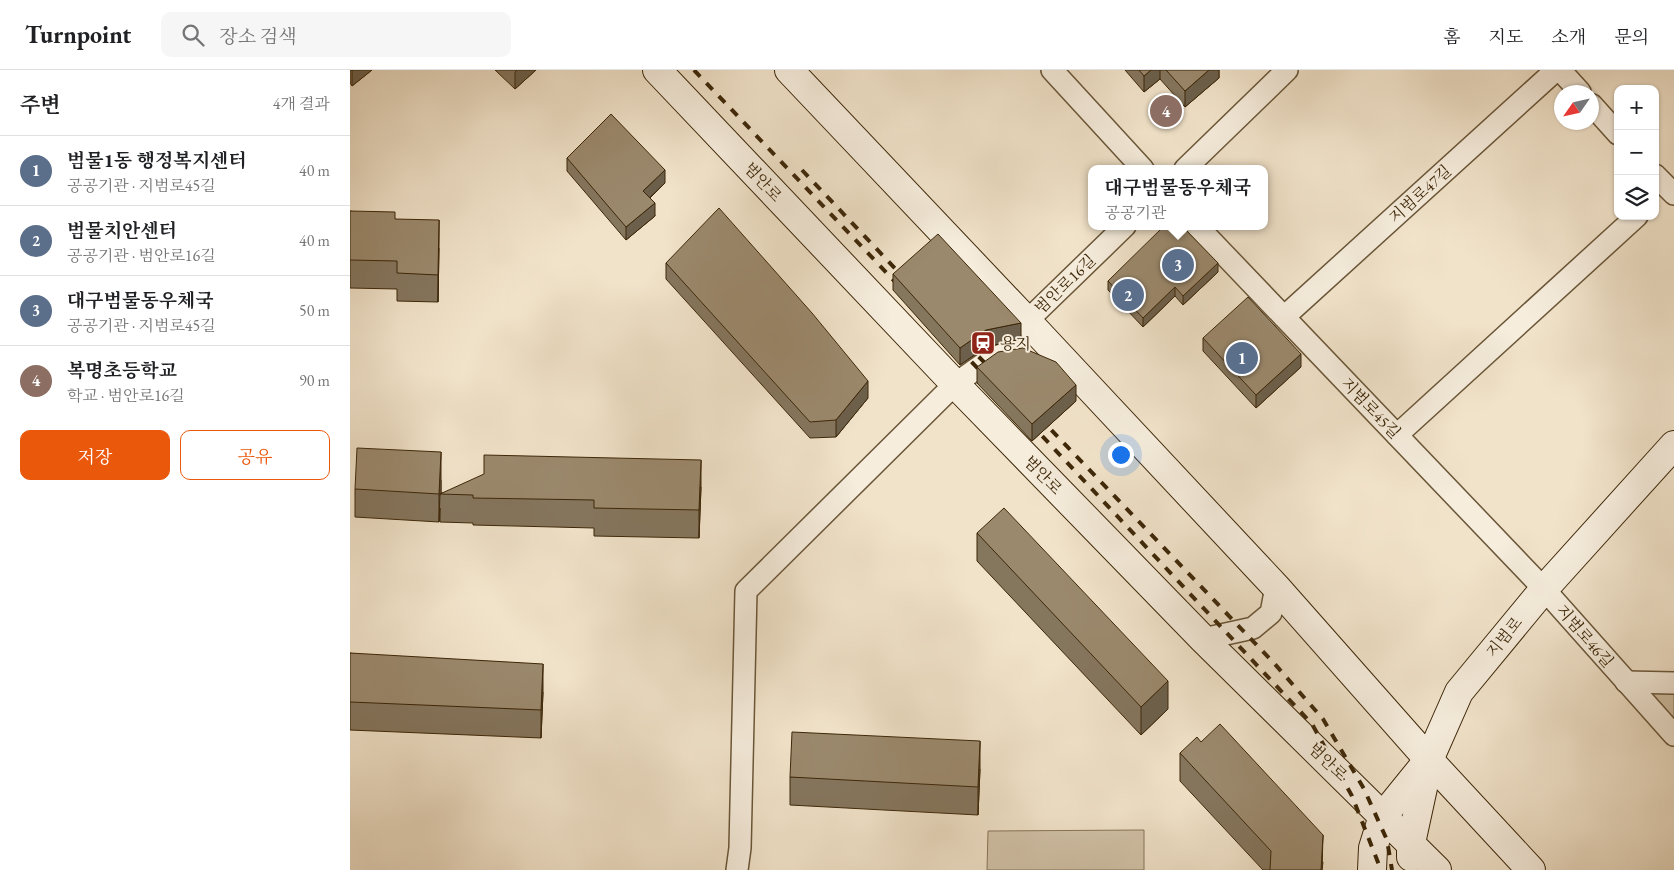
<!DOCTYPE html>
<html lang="ko">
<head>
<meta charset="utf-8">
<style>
	body { margin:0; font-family:"EB Garamond","Noto Serif KR",serif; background:#f6f6f6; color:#202124 }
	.controls { position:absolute; right:15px; top:15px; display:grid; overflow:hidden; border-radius:10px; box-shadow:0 1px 4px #0004 }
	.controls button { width:45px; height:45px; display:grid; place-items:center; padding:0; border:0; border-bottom:1px solid #e0e0e0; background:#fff; color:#202124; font:25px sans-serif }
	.compass { position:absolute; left:1204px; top:15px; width:45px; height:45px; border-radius:50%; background:#fff; box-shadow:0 1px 4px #0004; rotate:236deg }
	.you { position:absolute; left:770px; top:384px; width:18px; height:18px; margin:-12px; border:4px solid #fff; border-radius:50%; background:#1a73e8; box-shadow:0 0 0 8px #1a73e833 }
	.badge { display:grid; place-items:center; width:32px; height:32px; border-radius:50%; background:#ea580c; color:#fff; font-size:16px; font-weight:700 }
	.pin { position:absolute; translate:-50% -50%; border:2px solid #fff; box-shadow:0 1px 5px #0006 }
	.popup { position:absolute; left:738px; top:95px; width:180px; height:65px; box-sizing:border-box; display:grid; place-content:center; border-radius:10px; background:#fff; filter:drop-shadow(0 1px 4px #0005); font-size:16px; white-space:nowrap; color:#757577 }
	.popup b { font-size:19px; color:#202124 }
	.popup::after { content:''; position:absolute; left:50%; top:100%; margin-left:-10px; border:10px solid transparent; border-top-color:#fff }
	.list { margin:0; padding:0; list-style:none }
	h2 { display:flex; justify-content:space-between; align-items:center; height:65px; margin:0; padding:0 20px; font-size:21px }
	h2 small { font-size:16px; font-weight:400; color:#757577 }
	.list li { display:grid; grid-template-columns:32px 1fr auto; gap:15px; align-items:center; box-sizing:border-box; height:70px; padding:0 20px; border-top:1px solid #e0e0e0 }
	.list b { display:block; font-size:19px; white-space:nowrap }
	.list p { margin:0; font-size:16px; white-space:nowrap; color:#757577 }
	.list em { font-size:16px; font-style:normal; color:#757577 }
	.actions { display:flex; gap:10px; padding:15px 20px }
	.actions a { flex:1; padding:11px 0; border:1px solid #ea580c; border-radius:10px; text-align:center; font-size:18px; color:#ea580c }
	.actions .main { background:#ea580c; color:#fff }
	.icon { flex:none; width:28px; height:28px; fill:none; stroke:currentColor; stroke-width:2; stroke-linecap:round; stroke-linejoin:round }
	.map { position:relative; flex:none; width:1324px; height:800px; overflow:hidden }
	header { display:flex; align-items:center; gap:30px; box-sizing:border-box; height:70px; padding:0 25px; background:#fff; border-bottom:1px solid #e0e0e0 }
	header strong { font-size:24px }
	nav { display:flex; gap:28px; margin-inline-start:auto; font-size:18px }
	.search { width:350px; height:45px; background:#f6f6f6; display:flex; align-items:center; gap:12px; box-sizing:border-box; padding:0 18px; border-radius:10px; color:#757577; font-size:19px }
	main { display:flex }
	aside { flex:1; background:#fff }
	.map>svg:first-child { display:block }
	.green { fill:#d2c3a9; stroke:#887558 }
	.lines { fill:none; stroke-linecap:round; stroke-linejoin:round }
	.street-casing { stroke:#6a5638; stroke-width:24 }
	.secondary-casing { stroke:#3d2708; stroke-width:30 }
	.street { stroke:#f6eddd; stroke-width:21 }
	.secondary { stroke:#f6eddd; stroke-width:28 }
	.rail { stroke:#3d2708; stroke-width:4; stroke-dasharray:9 9; stroke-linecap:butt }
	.wall { fill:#85765e; stroke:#3d2708 }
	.shaded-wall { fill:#6c604c; stroke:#3d2708 }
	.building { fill:#9b896d; stroke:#3d2708 }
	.labels { text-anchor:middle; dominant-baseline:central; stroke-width:4; stroke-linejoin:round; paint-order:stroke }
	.street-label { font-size:16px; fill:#3d2708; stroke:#f6eddd }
	.poi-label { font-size:16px; fill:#3d2708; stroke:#f6eddd; text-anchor:start }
</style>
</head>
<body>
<header>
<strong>Turnpoint</strong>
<div class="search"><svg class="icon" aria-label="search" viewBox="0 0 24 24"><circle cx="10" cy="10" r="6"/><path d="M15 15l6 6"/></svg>장소 검색</div>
<nav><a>홈</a><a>지도</a><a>소개</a><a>문의</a></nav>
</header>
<main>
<aside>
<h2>주변<small>4개 결과</small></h2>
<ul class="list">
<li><span class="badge" style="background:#5c6f8a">1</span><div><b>범물1동 행정복지센터</b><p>공공기관 · 지범로45길</p></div><em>40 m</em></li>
<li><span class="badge" style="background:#5c6f8a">2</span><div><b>범물치안센터</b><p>공공기관 · 범안로16길</p></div><em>40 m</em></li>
<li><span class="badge" style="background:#5c6f8a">3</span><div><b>대구범물동우체국</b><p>공공기관 · 지범로45길</p></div><em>50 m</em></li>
<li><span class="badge" style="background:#8d6e63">4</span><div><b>복명초등학교</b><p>학교 · 범안로16길</p></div><em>90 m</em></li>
</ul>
<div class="actions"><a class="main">저장</a><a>공유</a></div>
</aside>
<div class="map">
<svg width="1324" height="800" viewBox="0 0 1324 800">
	<rect width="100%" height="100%" fill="#f1e3ca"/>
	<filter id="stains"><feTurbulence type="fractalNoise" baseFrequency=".004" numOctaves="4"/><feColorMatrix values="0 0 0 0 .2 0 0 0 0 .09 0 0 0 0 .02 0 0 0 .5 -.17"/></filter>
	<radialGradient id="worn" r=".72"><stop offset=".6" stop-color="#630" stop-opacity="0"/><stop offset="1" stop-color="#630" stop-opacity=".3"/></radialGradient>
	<g class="green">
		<path d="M1291,619L1324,620V654Z"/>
		<path d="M794,760V800H637L638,761Z"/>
	</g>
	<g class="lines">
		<defs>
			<g id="street">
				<path d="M702,0L793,99"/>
				<path d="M1210,0L1230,22"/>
				<path d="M1242,35L1268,64"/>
				<path d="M835,99L937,0"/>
				<path d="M1305,105L1324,124"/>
				<path d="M847,156L1194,519L1324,665"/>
				<path d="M934,247L1206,0"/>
				<path d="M677,251L775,156"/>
				<path d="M1047,365L1287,146"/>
				<path d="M853,569L903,558L921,543L926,517"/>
				<path d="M1276,612L1324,613"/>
				<path d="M387,800L390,778L396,521L605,314L643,287L652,285"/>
			</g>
			<g id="secondary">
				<path d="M307,0L605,314L853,569L1087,800"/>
				<path d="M439,0L677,251L926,517L1079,690L1181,800"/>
				<path d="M1061,787V773L1079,690L1109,622L1194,519L1324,375"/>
				<path d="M1022,800L1023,778L1033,746L1076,693"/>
			</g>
		</defs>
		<use href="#street" class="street-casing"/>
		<use href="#secondary" class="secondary-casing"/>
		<use href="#street" class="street"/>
		<use href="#secondary" class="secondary"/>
		<g class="rail">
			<path d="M344,0L552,219"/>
			<path d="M452,100L556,210"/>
			<path d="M616,274L645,303"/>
			<path d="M609,279L637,308"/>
			<path d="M689,347L923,592L973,649L1014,719L1037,770L1042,800"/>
			<path d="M680,353L962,654L1002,726L1031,800"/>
		</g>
	</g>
	<g class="wall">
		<path d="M0,0H22L2,16L0,13Z"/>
		<path d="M145,0H186L165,19Z"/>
		<path d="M775,0H869V8L835,37L810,9L794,22Z"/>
		<path d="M217,88L315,113L300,128L305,146L276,170L217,101Z"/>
		<path d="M0,141L45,149L89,178L88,232L47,231V219L0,218Z"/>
		<path d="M316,193L518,328L486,367L460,368L316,209Z"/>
		<path d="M868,202L833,235L825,226L793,257L758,220V211Z"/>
		<path d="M543,204L671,269L636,277L610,295L543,220Z"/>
		<path d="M853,268L951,297L906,338L853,281Z"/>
		<path d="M627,297L726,331L682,371L627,313Z"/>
		<path d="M91,410V423L351,417L349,468L244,466V458L123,455V453L90,452V438L89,452L5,447V419Z"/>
		<path d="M627,463L818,639L791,665L627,491Z"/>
		<path d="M0,583L193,622L191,668L0,660Z"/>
		<path d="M851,672L973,792L972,800H913L830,711V683Z"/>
		<path d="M630,699L628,745L440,735V707Z"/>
	</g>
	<g class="shaded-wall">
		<path d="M2,0H22L2,16Z"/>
		<path d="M167,0H186L165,19V2Z"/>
		<path d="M801,0H810V9L794,22V6Z"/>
		<path d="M859,0H869V8L835,37V21Z"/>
		<path d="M315,100V113L293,134V121Z"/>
		<path d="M305,133V146L276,170V157Z"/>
		<path d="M89,150V178L88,232V205Z"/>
		<path d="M868,193V202L833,235V226Z"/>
		<path d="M825,217V226L793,257V248Z"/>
		<path d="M671,253V269L636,277L610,295V278L636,260Z"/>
		<path d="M951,284V297L906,338V325Z"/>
		<path d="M518,311V328L486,367V350Z"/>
		<path d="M726,315V331L682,371V354Z"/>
		<path d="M91,382V424H90L89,452V424Z"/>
		<path d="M351,390V417L349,468V440Z"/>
		<path d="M193,594V622L191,668V640Z"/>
		<path d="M818,611V639L791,665V637Z"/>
		<path d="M630,671V699L628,745V717Z"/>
		<path d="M973,765L972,800H971Z"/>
	</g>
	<g class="building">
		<path d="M789,0H801L794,6Z"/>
		<path d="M816,0H859L835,21Z"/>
		<path d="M261,44L315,100L293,121L305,133L276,157L217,88Z"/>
		<path d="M369,138L462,243L518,311L486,350L460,352L316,193Z"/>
		<path d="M0,141L45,142V149L89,150L88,205L47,203V191L0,190Z"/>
		<path d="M814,156H832L868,193L833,226L825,217L793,248L758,211Z"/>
		<path d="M588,164L671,253L636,260L610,278L543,204Z"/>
		<path d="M898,227L951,284L906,325L853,268Z"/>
		<path d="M673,278L706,292L726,315L682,354L627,297L648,282Z"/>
		<path d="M7,378L91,382L89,424L5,419Z"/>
		<path d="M134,385L351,390L349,440L244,438V430L123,428V425L90,424L134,404Z"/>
		<path d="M654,438L818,611L791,637L627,463Z"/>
		<path d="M0,583L193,594L191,640L0,632Z"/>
		<path d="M870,654L973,765L971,800H920L921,781L830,683L847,667L851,672Z"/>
		<path d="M442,662L630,671L628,717L440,707Z"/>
	</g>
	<defs>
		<symbol id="station-square" viewBox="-11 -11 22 22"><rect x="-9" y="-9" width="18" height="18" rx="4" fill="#8f2418" stroke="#f6eddd"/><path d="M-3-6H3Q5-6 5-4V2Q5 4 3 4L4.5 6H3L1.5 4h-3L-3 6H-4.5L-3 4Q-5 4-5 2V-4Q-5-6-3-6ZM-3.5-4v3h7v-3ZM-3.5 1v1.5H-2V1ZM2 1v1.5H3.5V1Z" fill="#fff"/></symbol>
	</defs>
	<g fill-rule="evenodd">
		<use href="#station-square" x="619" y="259" width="28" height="28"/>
	</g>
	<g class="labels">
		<g class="street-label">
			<text transform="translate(413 112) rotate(47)">범안로</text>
			<text transform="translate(1070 124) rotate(-42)">지범로47길</text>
			<text transform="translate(715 214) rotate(-44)">범안로16길</text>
			<text transform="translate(1021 338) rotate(46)">지범로45길</text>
			<text transform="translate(693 405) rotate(46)">범안로</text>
			<text transform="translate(1235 566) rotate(49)">지범로46길</text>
			<text transform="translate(1154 567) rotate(-51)">지범로</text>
			<text transform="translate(978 692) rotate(44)">범안로</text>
		</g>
		<g class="poi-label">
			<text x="650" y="273">용지</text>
		</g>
	</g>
	<rect width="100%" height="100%" filter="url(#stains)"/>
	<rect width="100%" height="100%" fill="url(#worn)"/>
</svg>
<div class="controls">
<button>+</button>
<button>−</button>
<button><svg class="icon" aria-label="layers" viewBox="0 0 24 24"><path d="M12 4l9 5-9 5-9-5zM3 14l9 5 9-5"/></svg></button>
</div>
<svg class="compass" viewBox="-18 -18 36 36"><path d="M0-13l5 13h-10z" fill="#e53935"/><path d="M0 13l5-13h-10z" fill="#757577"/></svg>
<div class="you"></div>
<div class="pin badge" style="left:892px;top:288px;background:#5c6f8a">1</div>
<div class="pin badge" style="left:778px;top:225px;background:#5c6f8a">2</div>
<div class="pin badge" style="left:828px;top:195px;background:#5c6f8a">3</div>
<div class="popup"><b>대구범물동우체국</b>공공기관</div>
<div class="pin badge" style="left:816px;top:41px;background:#8d6e63">4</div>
</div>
</main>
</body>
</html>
